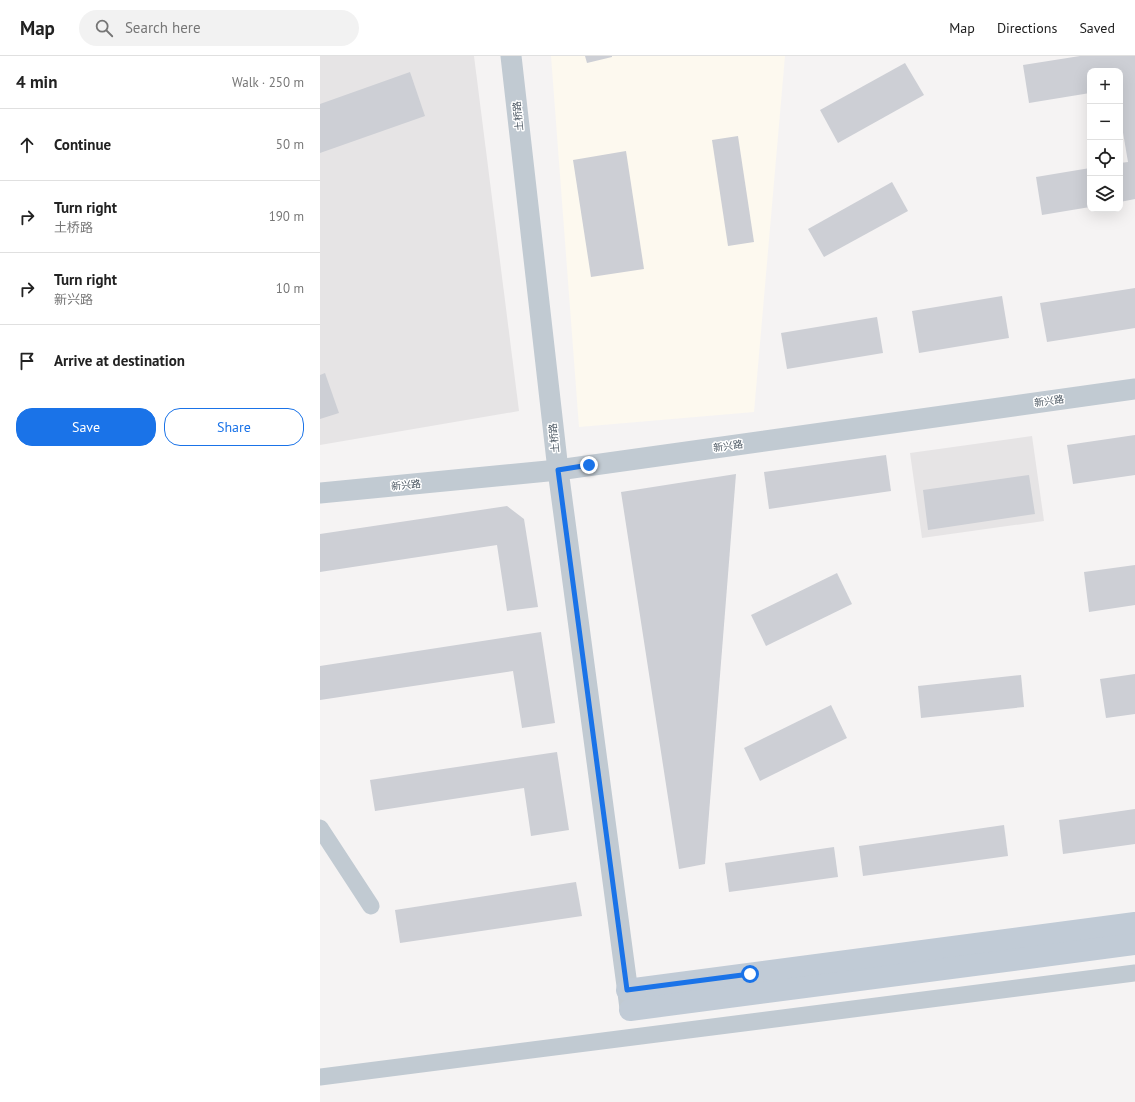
<!DOCTYPE html>
<html lang="en">
<head>
<meta charset="utf-8">
<style>
	body { margin:0; font-family:"PT Sans","Noto Sans SC",sans-serif; background:#f2f2f2; color:#222 }
	.controls { position:absolute; right:12px; top:12px; display:grid; overflow:hidden; border-radius:8px; box-shadow:0 4px 16px #0002 }
	.controls button { width:36px; height:36px; display:grid; place-items:center; padding:0; border:0; border-bottom:1px solid #e0e0e0; background:#fff; color:#222; font:20px sans-serif }
	.stop { position:absolute; width:12px; height:12px; margin:-9px; border:3px solid #1a73e8; border-radius:50%; background:#fff }
	.stop.end { background:#1a73e8; border-color:#fff; box-shadow:0 1px 4px #0008 }
	.list { margin:0; padding:0; list-style:none }
	h2 { display:flex; justify-content:space-between; align-items:center; height:52px; margin:0; padding:0 16px; font-size:17px }
	h2 small { font-size:13px; font-weight:400; color:#767676 }
	.list li { display:grid; grid-template-columns:26px 1fr auto; gap:12px; align-items:center; box-sizing:border-box; height:72px; padding:0 16px; border-top:1px solid #e0e0e0 }
	.list b { display:block; font-size:15px; white-space:nowrap }
	.list p { margin:0; font-size:13px; white-space:nowrap; color:#767676 }
	.list em { font-size:13px; font-style:normal; color:#767676 }
	.actions { display:flex; gap:8px; padding:12px 16px }
	.actions a { flex:1; padding:9px 0; border:1px solid #1a73e8; border-radius:16px; text-align:center; font-size:14px; color:#1a73e8 }
	.actions .main { background:#1a73e8; color:#fff }
	.icon { flex:none; width:22px; height:22px; fill:none; stroke:currentColor; stroke-width:2; stroke-linecap:round; stroke-linejoin:round }
	.map { position:relative; flex:none; width:815px; height:1046px; overflow:hidden }
	header { display:flex; align-items:center; gap:24px; box-sizing:border-box; height:56px; padding:0 20px; background:#fff; border-bottom:1px solid #e0e0e0 }
	header strong { font-size:19px }
	nav { display:flex; gap:22px; margin-inline-start:auto; font-size:14px }
	.search { width:280px; height:36px; background:#f2f2f2; display:flex; align-items:center; gap:10px; box-sizing:border-box; padding:0 14px; border-radius:22px; color:#767676; font-size:15px }
	main { display:flex }
	aside { flex:1; background:#fff }
	.map>svg:first-child { display:block }
	.commercial { fill:#fdf9ef }
	.education { fill:#e6e4e5 }
	.building { fill:#cdcfd5 }
	.lines { fill:none; stroke-linecap:round; stroke-linejoin:round }
	.minor { stroke:#c1cad2; stroke-width:17 }
	.tertiary { stroke:#c1cad2; stroke-width:21 }
	.secondary { stroke:#c1cbd6; stroke-width:22 }
	.route { stroke:#1a73e8; stroke-width:5 }
	.labels { text-anchor:middle; dominant-baseline:central; stroke-width:3; stroke-linejoin:round; paint-order:stroke }
	.street-label { font-size:10px; fill:#4a5661; stroke:#fff }
</style>
</head>
<body>
<header>
<strong>Map</strong>
<div class="search"><svg class="icon" aria-label="search" viewBox="0 0 24 24"><circle cx="10" cy="10" r="6"/><path d="M15 15l6 6"/></svg>Search here</div>
<nav><a>Map</a><a>Directions</a><a>Saved</a></nav>
</header>
<main>
<aside>
<h2>4 min<small>Walk · 250 m</small></h2>
<ul class="list">
<li><svg class="icon" aria-label="ahead" viewBox="0 0 24 24"><path d="M12 20V5M6 11l6-6 6 6"/></svg><div><b>Continue</b></div><em>50 m</em></li>
<li><svg class="icon" aria-label="right" viewBox="0 0 24 24"><path d="M7 20v-9h11M14 6l5 5-5 5"/></svg><div><b>Turn right</b><p>土桥路</p></div><em>190 m</em></li>
<li><svg class="icon" aria-label="right" viewBox="0 0 24 24"><path d="M7 20v-9h11M14 6l5 5-5 5"/></svg><div><b>Turn right</b><p>新兴路</p></div><em>10 m</em></li>
<li><svg class="icon" aria-label="arrive" viewBox="0 0 24 24"><path d="M6 21V4h12l-3 4 3 4H6"/></svg><div><b>Arrive at destination</b></div></li>
</ul>
<div class="actions"><a class="main">Save</a><a>Share</a></div>
</aside>
<div class="map">
<svg width="815" height="1046" viewBox="0 0 815 1046">
	<rect width="100%" height="100%" fill="#f5f3f3"/>
	<path class="commercial" d="M231,0H465L434,356L259,371Z"/>
	<g class="education">
		<path d="M0,0H154L199,355L0,389Z"/>
		<path d="M712,380L724,465L602,482L590,397Z"/>
	</g>
	<g class="building">
		<path d="M265,0H292V1L267,7Z"/>
		<path d="M760,0H815V143L800,146V107L808,106L800,59V15H770V37L709,47L703,9Z"/>
		<path d="M585,7L604,39L518,87L500,54Z"/>
		<path d="M90,16L105,60L0,97V48Z"/>
		<path d="M418,80L434,186L408,190L392,84Z"/>
		<path d="M306,95L324,213L271,221L253,104Z"/>
		<path d="M770,112V151L722,159L716,121Z"/>
		<path d="M572,126L588,155L504,201L488,173Z"/>
		<path d="M815,232V272L727,286L720,247Z"/>
		<path d="M682,240L689,282L599,297L592,255Z"/>
		<path d="M557,261L563,297L467,313L461,277Z"/>
		<path d="M5,317L19,357L0,363V319Z"/>
		<path d="M815,379V419L753,428L747,389Z"/>
		<path d="M566,399L571,435L449,453L444,416Z"/>
		<path d="M416,418L385,808L359,813L301,436Z"/>
		<path d="M709,419L715,458L608,474L603,434Z"/>
		<path d="M187,450L204,463L218,551L187,555L177,489L0,516V478Z"/>
		<path d="M815,509V549L769,556L764,516Z"/>
		<path d="M517,517L532,548L446,590L431,559Z"/>
		<path d="M221,576L235,667L202,672L193,615L0,644V610Z"/>
		<path d="M815,618V658L786,662L780,623Z"/>
		<path d="M701,619L704,651L601,662L598,630Z"/>
		<path d="M511,649L527,682L440,725L424,692Z"/>
		<path d="M237,696L249,774L211,780L204,732L55,755L50,724Z"/>
		<path d="M815,753V788L743,798L739,764Z"/>
		<path d="M684,769L688,800L543,820L539,790Z"/>
		<path d="M514,791L518,821L409,836L405,807Z"/>
		<path d="M256,826L262,860L80,887L75,854Z"/>
	</g>
	<g class="lines">
		<g class="minor">
			<path d="M0,772L51,850"/>
			<path d="M0,1021L815,917"/>
		</g>
		<g class="tertiary">
			<path d="M191,0L238,414L310,952"/>
			<path d="M0,437L238,414L815,333"/>
		</g>
		<g class="secondary">
			<path d="M307,934L815,867"/>
			<path d="M310,954L815,888"/>
		</g>
	</g>
	<g class="lines">
		<path class="route" d="M269,409L238,414L307,934L430,918"/>
	</g>
	<g class="labels">
		<g class="street-label">
			<text transform="translate(198 60) rotate(-96)">土桥路</text>
			<text transform="translate(729 345) rotate(-8)">新兴路</text>
			<text transform="translate(234 382) rotate(-96)">土桥路</text>
			<text transform="translate(408 390) rotate(-8)">新兴路</text>
			<text transform="translate(86 429) rotate(-6)">新兴路</text>
		</g>
	</g>
</svg>
<div class="controls">
<button>+</button>
<button>−</button>
<button><svg class="icon" aria-label="locate" viewBox="0 0 24 24"><circle cx="12" cy="12" r="6"/><path d="M12 2v4M12 18v4M2 12h4M18 12h4"/></svg></button>
<button><svg class="icon" aria-label="layers" viewBox="0 0 24 24"><path d="M12 4l9 5-9 5-9-5zM3 14l9 5 9-5"/></svg></button>
</div>
<div class="stop" style="left:430px;top:918px"></div>
<div class="stop end" style="left:269px;top:409px"></div>
</div>
</main>
</body>
</html>
